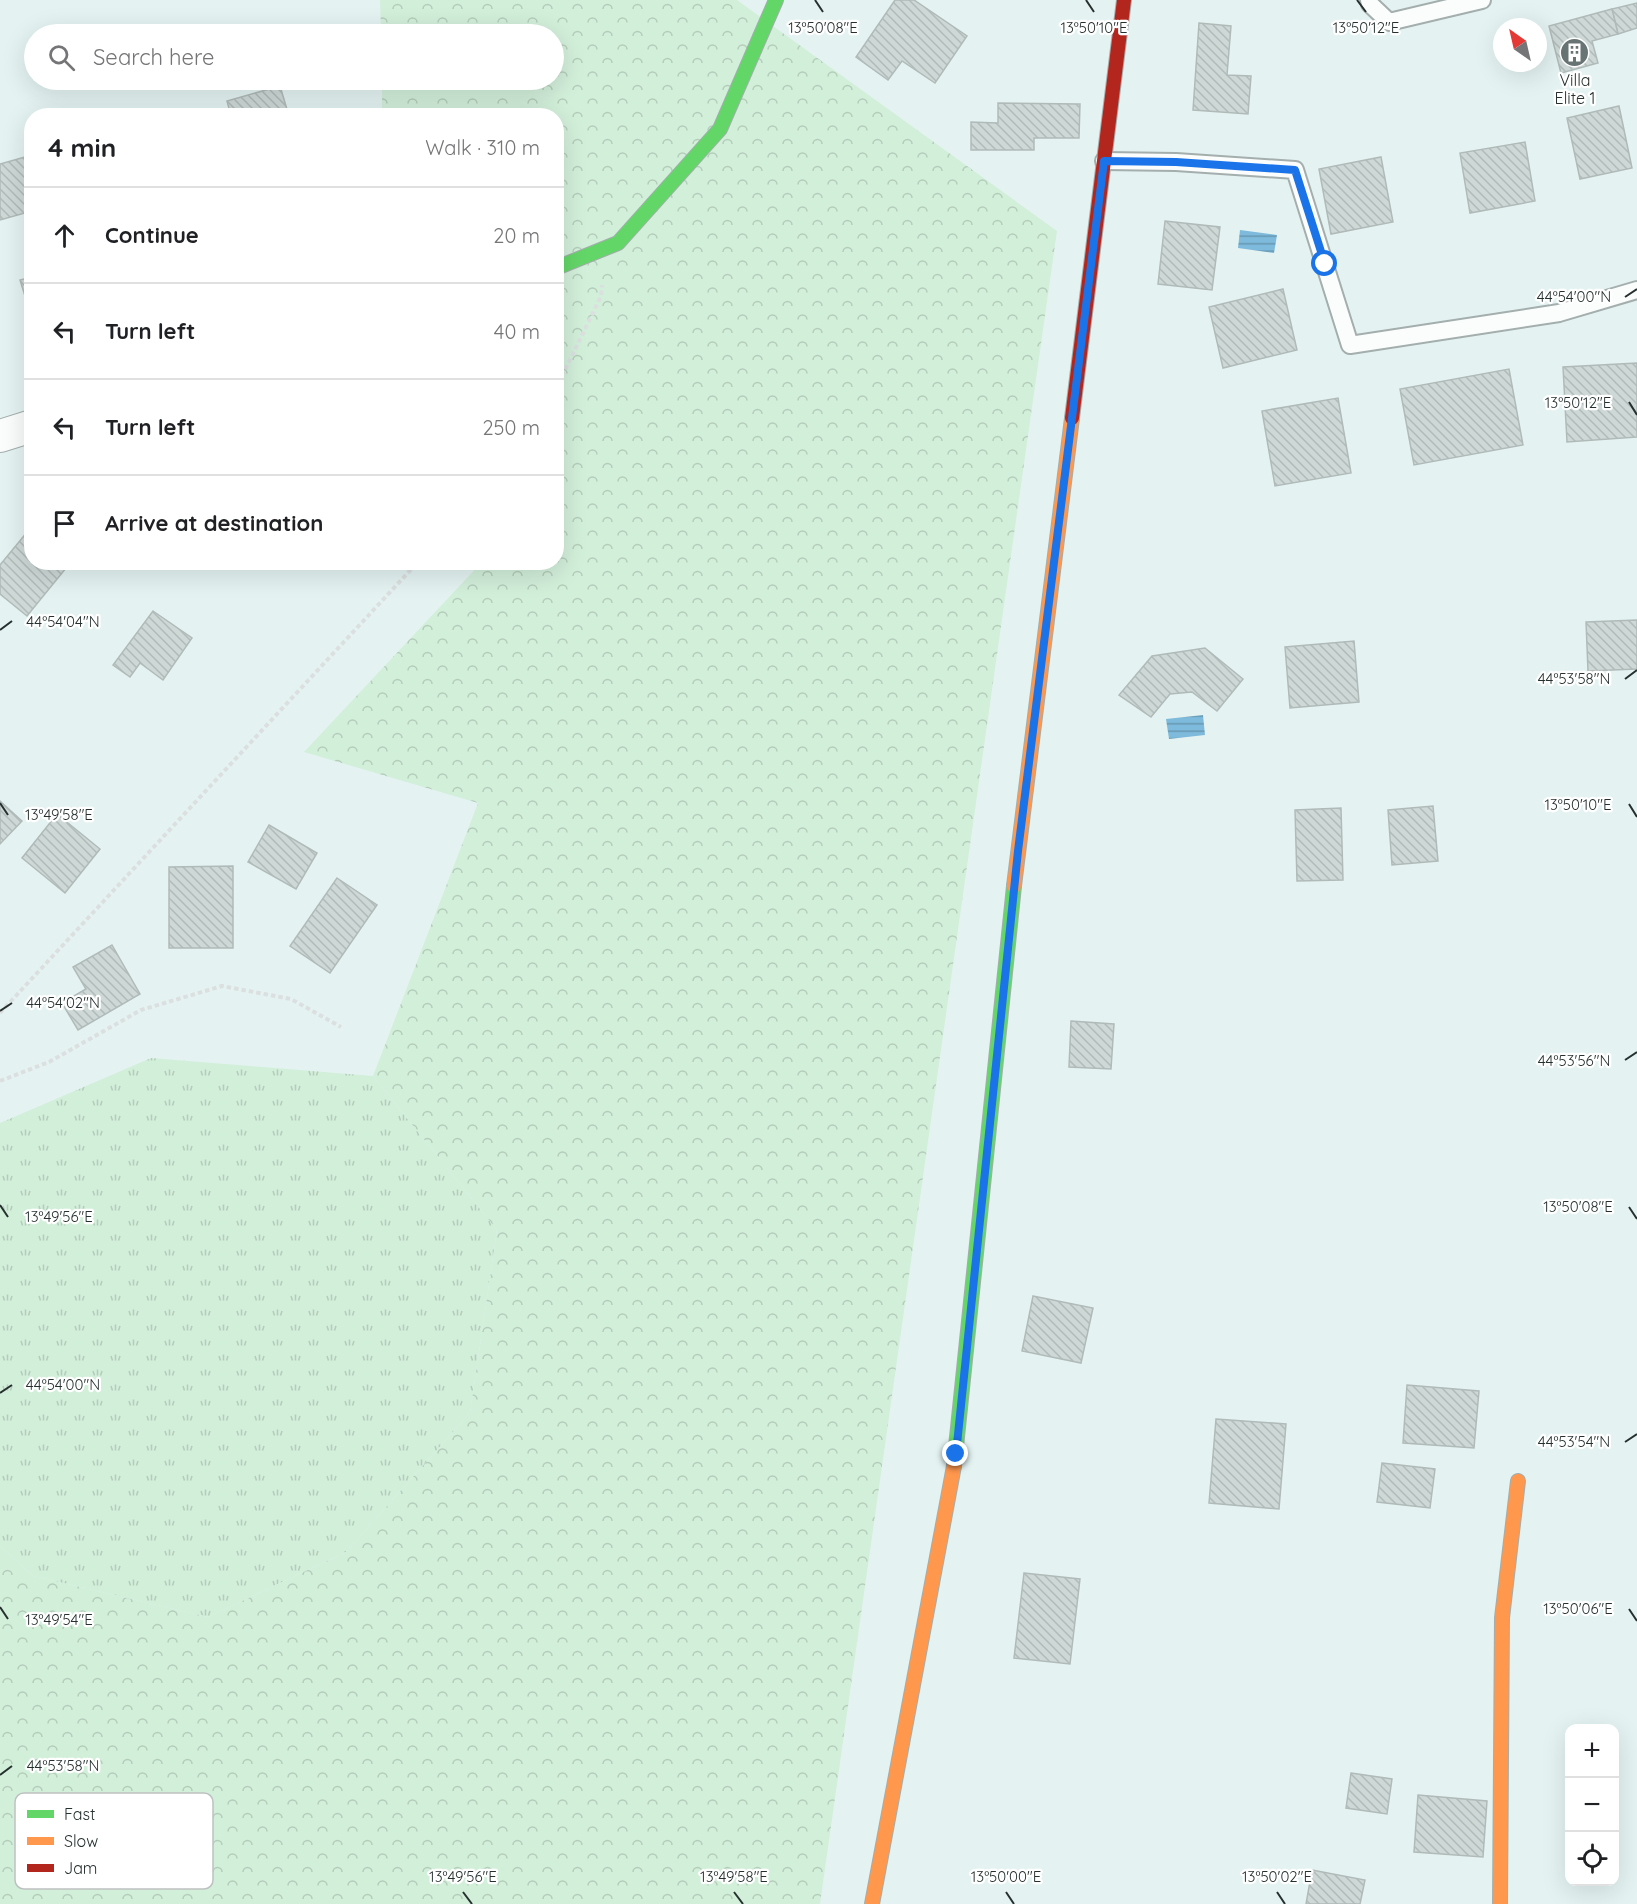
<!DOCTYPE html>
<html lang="en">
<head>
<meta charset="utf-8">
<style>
	body { margin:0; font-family:Quicksand,sans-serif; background:#f2f2f2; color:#202124 }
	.controls { position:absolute; right:18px; bottom:18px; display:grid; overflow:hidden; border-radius:12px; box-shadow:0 6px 24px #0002 }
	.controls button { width:54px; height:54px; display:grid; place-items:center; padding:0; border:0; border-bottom:2px solid #e0e0e0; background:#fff; color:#202124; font:30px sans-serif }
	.compass { position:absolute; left:1493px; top:18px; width:54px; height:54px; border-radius:50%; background:#fff; box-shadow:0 6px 24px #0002; rotate:326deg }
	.stop { position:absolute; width:18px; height:18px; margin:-14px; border:4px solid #1a73e8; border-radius:50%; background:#fff }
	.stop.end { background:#1a73e8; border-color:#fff; box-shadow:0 2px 6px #0008 }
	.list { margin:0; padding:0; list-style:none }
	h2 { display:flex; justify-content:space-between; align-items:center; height:78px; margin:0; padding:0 24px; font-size:26px }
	h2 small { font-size:20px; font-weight:400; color:#757577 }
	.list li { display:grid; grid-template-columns:39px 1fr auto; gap:18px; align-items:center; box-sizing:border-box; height:96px; padding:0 24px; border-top:2px solid #e0e0e0 }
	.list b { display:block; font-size:22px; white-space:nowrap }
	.list em { font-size:20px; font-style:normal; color:#757577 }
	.icon { flex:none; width:33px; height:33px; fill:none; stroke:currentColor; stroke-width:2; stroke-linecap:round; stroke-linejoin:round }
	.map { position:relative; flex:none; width:1637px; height:1904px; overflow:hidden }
	.search { position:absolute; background:#fff; box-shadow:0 6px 24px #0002; left:24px; top:24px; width:540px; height:66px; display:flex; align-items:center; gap:15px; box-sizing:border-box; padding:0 21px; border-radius:33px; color:#757577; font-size:22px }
	.panel { position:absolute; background:#fff; box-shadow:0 6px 24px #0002; left:24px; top:108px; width:540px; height:462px; border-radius:24px }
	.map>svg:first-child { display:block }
	.grass { fill:url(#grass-tufts) }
	.forest { fill:url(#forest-crowns) }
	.water { fill:url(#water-rules) }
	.building { fill:url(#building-back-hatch); stroke:#b0bbb9; stroke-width:1.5 }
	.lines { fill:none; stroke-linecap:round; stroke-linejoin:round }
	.lane-casing { stroke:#a3aead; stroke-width:20 }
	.street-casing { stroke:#a3aead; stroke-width:34 }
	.fast-casing { stroke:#a3aead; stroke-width:16 }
	.slow-casing { stroke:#a3aead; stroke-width:16 }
	.jam-casing { stroke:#a3aead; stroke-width:16 }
	.path { stroke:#dcdfdf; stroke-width:4; stroke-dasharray:4.5 3; stroke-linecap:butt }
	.lane { stroke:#fbfdfd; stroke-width:16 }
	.street { stroke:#fbfdfd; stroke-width:32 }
	.fast { stroke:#63d668; stroke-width:14 }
	.slow { stroke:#ff974d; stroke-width:14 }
	.jam { stroke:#b3261e; stroke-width:14 }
	.route { stroke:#1a73e8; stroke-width:8 }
	.ticks { fill:none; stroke:#25302f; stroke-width:2 }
	.labels { text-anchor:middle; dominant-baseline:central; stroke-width:4.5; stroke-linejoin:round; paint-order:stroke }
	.poi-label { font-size:16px; fill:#25302f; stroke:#fff }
	.key { fill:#fff; stroke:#bec1c1; stroke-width:1.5 }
	.key-label { font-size:16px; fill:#25302f }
	.ticks-label { font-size:15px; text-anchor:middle; fill:#25302f; stroke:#fff; stroke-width:4.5; stroke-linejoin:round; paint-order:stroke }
</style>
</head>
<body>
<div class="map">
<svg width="1637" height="1904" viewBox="0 0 1637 1904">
	<defs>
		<pattern id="grass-tufts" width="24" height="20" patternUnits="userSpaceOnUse" patternTransform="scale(1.5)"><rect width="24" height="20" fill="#d2efda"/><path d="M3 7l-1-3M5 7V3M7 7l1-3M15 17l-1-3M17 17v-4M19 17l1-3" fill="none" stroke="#b4cdbb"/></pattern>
		<pattern id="forest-crowns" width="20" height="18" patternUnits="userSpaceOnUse" patternTransform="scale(1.5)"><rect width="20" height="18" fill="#d2efda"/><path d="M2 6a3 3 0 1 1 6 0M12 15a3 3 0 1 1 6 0" fill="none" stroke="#b4cdbb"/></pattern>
		<pattern id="water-rules" width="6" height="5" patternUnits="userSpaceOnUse" patternTransform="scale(1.5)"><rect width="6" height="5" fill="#7ebadb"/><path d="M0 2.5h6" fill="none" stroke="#6798b2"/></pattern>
		<pattern id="building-back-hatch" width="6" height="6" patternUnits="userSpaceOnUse" patternTransform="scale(1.5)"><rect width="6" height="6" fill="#ced9d7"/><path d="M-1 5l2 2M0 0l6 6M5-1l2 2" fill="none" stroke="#b1bbb9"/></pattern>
	</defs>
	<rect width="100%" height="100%" fill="#e4f3f2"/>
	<path class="grass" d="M151,1058L373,1076L497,1230L470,1413L346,1552L208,1617L33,1576L0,1546V1123Z"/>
	<path class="forest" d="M380,0H737L1057,231L820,1904H0V1546L33,1576L208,1617L346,1552L470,1413L497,1230L373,1076L478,803L304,752L481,563L556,562V116L382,115V80H554V34H381Z"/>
	<g class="water">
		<path d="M1240,230L1277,235L1274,253L1238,248Z"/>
		<path d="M1203,715L1205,735L1169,739L1166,719Z"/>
	</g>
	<g class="building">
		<path d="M895,0H914L967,36L935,83L902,61L888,80L856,57Z"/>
		<path d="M1637,3V28L1618,34L1612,9Z"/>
		<path d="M1612,9L1618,34L1592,41L1598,63L1561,73L1549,26Z"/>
		<path d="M1199,23L1231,26L1227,75L1251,76L1248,114L1193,110Z"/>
		<path d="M280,86L289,116H231L227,101Z"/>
		<path d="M998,103L1080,104L1079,138H1034V150H971V122L998,123Z"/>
		<path d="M1619,106L1632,168L1580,179L1567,118Z"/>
		<path d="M1525,142L1535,201L1470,213L1460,153Z"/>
		<path d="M32,155V211L0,220V164Z"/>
		<path d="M1381,157L1393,222L1331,234L1319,169Z"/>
		<path d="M1165,221L1220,227L1212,290L1158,284Z"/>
		<path d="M32,277V318L20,280Z"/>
		<path d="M1283,289L1297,350L1223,368L1209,307Z"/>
		<path d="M1637,363V437L1567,442L1563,367Z"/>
		<path d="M1509,369L1523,445L1414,465L1400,389Z"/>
		<path d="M1338,398L1351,473L1275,486L1262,411Z"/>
		<path d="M32,526V562H71L27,616L0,594V565Z"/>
		<path d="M153,611L192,638L163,680L140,663L130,677L113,665Z"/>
		<path d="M1637,620V669L1588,671L1586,622Z"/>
		<path d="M1354,641L1359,702L1290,708L1285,647Z"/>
		<path d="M1205,648L1243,679L1217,711L1192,692L1170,694L1151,717L1119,695L1152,656Z"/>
		<path d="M0,801L22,821L0,844Z"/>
		<path d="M1433,806L1438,861L1392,865L1388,810Z"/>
		<path d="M1341,808L1343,880L1297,881L1295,810Z"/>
		<path d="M57,814L100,849L65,893L22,858Z"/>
		<path d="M269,825L317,853L296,889L248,862Z"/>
		<path d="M233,866V948H169V867Z"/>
		<path d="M337,878L377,905L330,973L290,946Z"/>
		<path d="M112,945L140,994L78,1030L62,1003L86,989L73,967Z"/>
		<path d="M1071,1021L1114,1024L1111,1069L1069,1067Z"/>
		<path d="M1033,1296L1093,1308L1081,1363L1022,1351Z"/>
		<path d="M1407,1385L1479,1391L1474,1448L1403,1443Z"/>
		<path d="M1216,1419L1286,1424L1279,1509L1209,1503Z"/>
		<path d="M1382,1463L1435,1469L1430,1508L1377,1502Z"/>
		<path d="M1024,1573L1080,1579L1070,1664L1014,1658Z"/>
		<path d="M1351,1773L1392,1779L1387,1814L1346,1808Z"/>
		<path d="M1418,1795L1487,1801L1483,1857L1414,1852Z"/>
		<path d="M1312,1870L1365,1880L1360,1904H1306Z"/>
	</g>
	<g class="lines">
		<defs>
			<g id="lane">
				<path d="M1369,0L1370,4L1389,22L1482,0"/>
				<path d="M1104,161L1176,162L1295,170L1350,345L1559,313L1637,290"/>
			</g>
			<path id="street" d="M0,436L32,426"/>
			<g id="fast">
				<path d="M556,268L618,243L720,129L776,0"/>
				<path d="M954,1466L1014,886"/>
			</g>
			<g id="slow">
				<path d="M1014,886L1072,418"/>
				<path d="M872,1904L954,1466"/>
				<path d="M1500,1904L1502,1618L1518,1481"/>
			</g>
			<path id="jam" d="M1072,418L1124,0"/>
		</defs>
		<use href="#lane" class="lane-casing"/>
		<use href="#street" class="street-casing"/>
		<use href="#fast" class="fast-casing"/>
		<use href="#slow" class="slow-casing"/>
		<use href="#jam" class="jam-casing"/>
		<g class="path">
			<path d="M556,381L565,370L601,296L602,285"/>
			<path d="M0,1013L418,562"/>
			<path d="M0,1081L49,1062L141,1010L222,986L291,999L341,1027"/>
		</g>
		<use href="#lane" class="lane"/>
		<use href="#street" class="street"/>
		<use href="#fast" class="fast"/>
		<use href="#slow" class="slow"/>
		<use href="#jam" class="jam"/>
	</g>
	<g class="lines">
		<path class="route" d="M956,1454L1018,851L1104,161L1176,162L1295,170L1325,264"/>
	</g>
	<path class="ticks" d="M815,0L823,12M1086,0L1094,12M1357,0L1366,12M1625,297L1637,289M1629,402L1637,415M0,630L12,621M1625,679L1637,670M0,803L8,815M1629,804L1637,817M0,1011L12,1003M1625,1060L1637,1052M0,1205L8,1217M1629,1207L1637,1219M0,1393L12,1385M1625,1442L1637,1434M0,1607L8,1619M1629,1609L1637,1621M0,1775L12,1766M463,1892L472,1904M734,1892L743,1904M1006,1892L1014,1904M1277,1892L1285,1904"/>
	<defs>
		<symbol id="building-disc" viewBox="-11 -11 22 22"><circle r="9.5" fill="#687473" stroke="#fff"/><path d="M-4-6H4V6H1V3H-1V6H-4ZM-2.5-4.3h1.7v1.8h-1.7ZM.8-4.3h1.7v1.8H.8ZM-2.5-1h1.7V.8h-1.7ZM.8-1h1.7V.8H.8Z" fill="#fff"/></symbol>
	</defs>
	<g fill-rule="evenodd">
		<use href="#building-disc" x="1558" y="36" width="33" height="33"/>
	</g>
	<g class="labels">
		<g class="poi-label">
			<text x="1575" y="80">Villa<tspan x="1575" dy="18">Elite 1</tspan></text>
		</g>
	</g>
	<rect x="15" y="1793" width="198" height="96" rx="9" class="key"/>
	<rect x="27" y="1810" width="27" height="8" fill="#63d668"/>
	<rect x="27" y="1837" width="27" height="8" fill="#ff974d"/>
	<rect x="27" y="1864" width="27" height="8" fill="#b3261e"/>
	<g class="key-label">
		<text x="64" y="1820">Fast</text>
		<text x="64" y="1847">Slow</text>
		<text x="64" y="1874">Jam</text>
	</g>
	<g class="ticks-label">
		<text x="823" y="33">13°50'08"E</text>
		<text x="1094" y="33">13°50'10"E</text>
		<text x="1366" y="33">13°50'12"E</text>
		<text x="1574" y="302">44°54'00"N</text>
		<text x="1578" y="408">13°50'12"E</text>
		<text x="63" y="627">44°54'04"N</text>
		<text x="1574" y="684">44°53'58"N</text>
		<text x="1578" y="810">13°50'10"E</text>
		<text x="59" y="820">13°49'58"E</text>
		<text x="63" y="1008">44°54'02"N</text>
		<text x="1574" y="1066">44°53'56"N</text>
		<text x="1578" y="1212">13°50'08"E</text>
		<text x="59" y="1222">13°49'56"E</text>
		<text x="63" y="1390">44°54'00"N</text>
		<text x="1574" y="1447">44°53'54"N</text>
		<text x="1578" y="1614">13°50'06"E</text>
		<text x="59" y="1625">13°49'54"E</text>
		<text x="63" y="1771">44°53'58"N</text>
		<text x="463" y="1882">13°49'56"E</text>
		<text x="734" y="1882">13°49'58"E</text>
		<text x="1006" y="1882">13°50'00"E</text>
		<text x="1277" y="1882">13°50'02"E</text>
	</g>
</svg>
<div class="controls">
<button>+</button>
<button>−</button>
<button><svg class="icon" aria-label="locate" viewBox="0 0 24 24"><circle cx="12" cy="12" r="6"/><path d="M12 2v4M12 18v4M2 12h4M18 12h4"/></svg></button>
</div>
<svg class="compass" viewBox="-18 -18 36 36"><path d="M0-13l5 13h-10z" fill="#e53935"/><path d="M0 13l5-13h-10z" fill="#757577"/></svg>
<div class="stop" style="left:1325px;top:264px"></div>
<div class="stop end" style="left:956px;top:1454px"></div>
<div class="search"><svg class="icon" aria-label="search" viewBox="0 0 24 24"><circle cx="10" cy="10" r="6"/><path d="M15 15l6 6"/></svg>Search here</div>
<section class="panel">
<h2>4 min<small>Walk · 310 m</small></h2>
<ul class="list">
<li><svg class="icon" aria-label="ahead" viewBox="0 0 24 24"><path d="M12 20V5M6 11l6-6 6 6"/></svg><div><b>Continue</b></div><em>20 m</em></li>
<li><svg class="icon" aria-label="left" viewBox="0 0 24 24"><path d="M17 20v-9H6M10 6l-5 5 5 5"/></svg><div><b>Turn left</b></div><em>40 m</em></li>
<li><svg class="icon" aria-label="left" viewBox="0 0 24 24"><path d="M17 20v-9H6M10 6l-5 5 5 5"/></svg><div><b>Turn left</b></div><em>250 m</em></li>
<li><svg class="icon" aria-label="arrive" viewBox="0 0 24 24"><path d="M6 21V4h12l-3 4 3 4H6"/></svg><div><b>Arrive at destination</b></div></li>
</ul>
</section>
</div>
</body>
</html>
